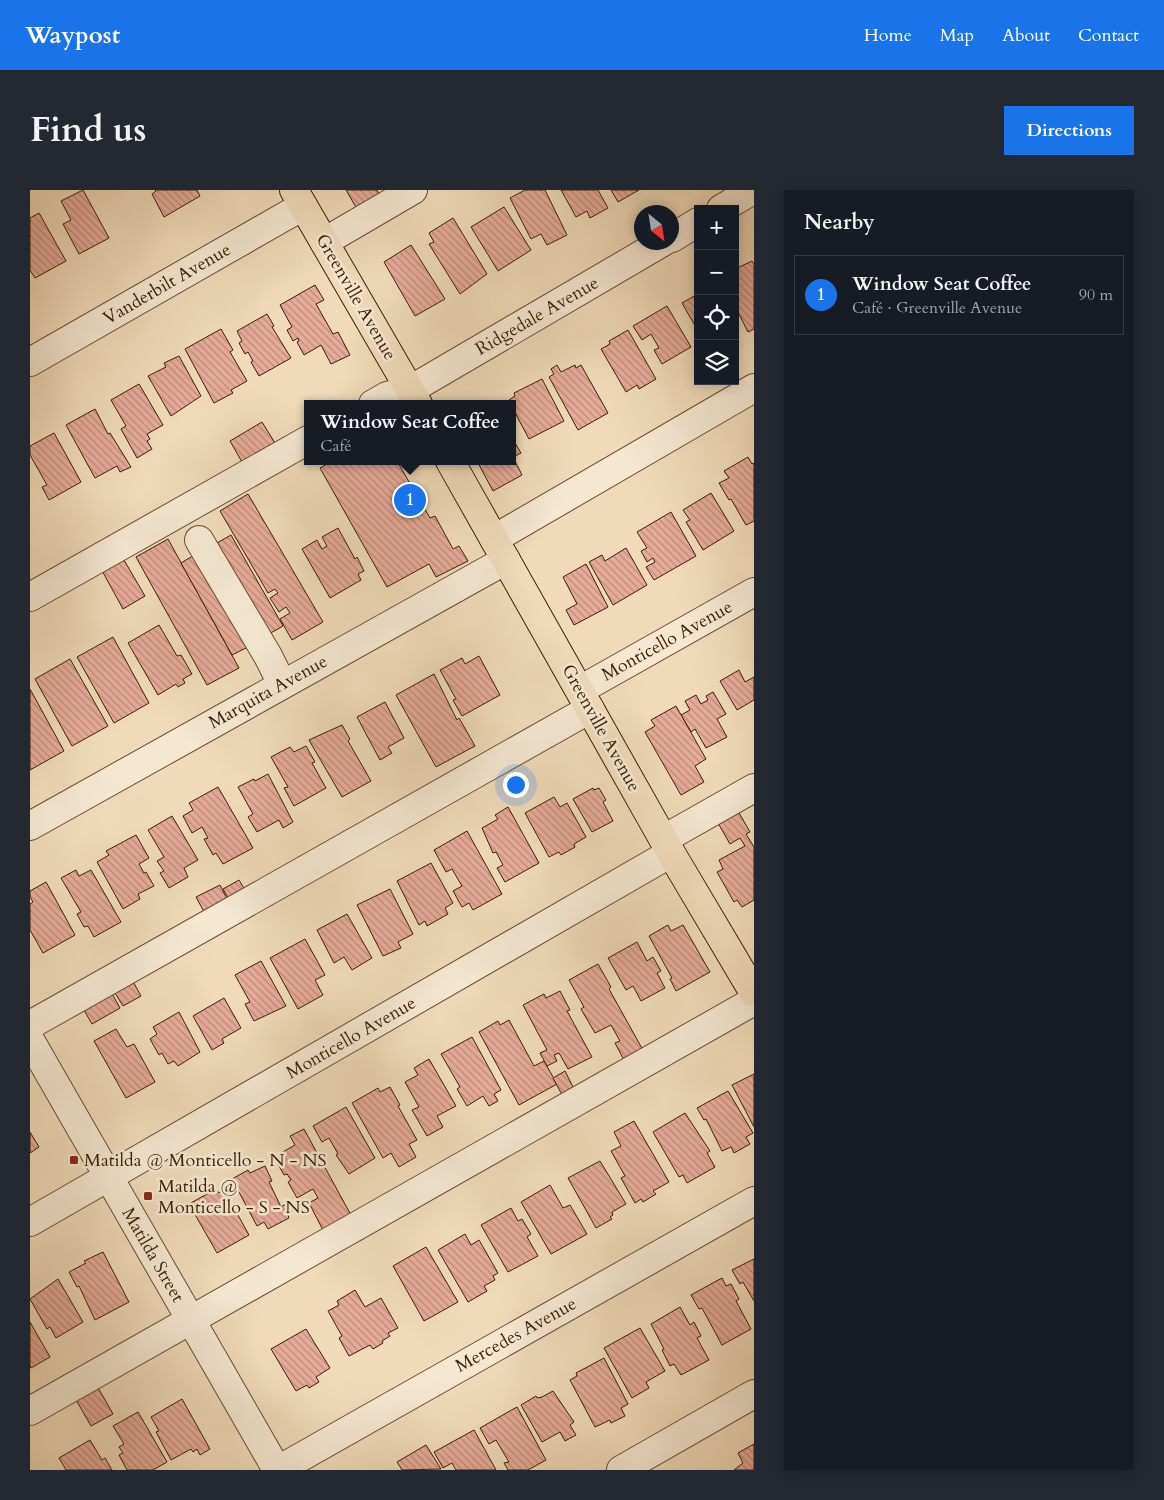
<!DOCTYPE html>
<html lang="en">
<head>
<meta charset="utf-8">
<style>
	body { margin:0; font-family:Cardo,serif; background:#242831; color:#f1f3f6 }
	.controls { position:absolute; right:15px; top:15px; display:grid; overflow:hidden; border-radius:0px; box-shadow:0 2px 12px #0003 }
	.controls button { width:45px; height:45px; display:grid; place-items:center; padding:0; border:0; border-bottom:1px solid #363941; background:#171b24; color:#f1f3f6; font:25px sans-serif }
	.compass { position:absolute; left:604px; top:15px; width:45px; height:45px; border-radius:50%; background:#171b24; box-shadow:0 2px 12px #0003; rotate:150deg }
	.you { position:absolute; left:485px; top:594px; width:18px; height:18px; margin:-12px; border:4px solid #fff; border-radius:50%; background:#1a73e8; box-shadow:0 0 0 8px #1a73e833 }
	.badge { display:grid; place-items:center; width:32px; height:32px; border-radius:50%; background:#1a73e8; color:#fff; font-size:16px; font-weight:700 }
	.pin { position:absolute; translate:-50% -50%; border:2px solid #fff; box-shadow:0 1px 5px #0006 }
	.popup { position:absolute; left:274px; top:210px; width:212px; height:65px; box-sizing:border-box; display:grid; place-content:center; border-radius:0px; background:#171b24; filter:drop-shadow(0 1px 4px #0005); font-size:16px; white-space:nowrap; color:#9ea1a6 }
	.popup b { font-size:19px; color:#f1f3f6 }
	.popup::after { content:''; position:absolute; left:50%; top:100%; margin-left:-10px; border:10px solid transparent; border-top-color:#171b24 }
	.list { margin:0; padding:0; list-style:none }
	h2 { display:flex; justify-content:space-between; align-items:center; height:65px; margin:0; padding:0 20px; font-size:21px }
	h2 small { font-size:16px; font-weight:400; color:#9ea1a6 }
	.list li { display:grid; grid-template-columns:32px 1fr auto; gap:15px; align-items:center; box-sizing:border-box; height:80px; margin:0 10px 10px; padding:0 10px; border:1px solid #363941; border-radius:0px }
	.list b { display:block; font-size:19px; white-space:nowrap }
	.list p { margin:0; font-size:16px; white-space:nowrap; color:#9ea1a6 }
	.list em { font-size:16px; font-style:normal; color:#9ea1a6 }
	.icon { flex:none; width:28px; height:28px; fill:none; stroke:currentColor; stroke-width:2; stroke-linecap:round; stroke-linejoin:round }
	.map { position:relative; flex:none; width:724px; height:1280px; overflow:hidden; border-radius:0px }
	header { display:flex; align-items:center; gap:30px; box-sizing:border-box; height:70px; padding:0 25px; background:#1a73e8; color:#fff }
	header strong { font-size:24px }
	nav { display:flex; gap:28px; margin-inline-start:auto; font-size:18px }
	.intro { display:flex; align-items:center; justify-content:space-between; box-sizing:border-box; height:120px; padding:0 30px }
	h1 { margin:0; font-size:35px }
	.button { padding:12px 22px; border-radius:0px; background:#1a73e8; color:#fff; font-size:18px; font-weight:700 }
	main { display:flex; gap:30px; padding:0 30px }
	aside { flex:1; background:#171b24; border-radius:0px; box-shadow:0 2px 12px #0003 }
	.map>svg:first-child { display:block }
	.building { fill:url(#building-back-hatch); stroke:#3b1e02 }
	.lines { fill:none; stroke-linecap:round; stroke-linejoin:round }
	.minor-casing { stroke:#684d30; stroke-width:30 }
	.major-casing { stroke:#3b1e02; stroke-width:30 }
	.minor { stroke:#f5e7d2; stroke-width:28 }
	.major { stroke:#f0dab9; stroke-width:28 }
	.poi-dot { fill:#8f2418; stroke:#f5e7d2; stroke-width:2 }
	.labels { text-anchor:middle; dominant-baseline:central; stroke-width:5; stroke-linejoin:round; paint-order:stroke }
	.street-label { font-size:18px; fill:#3b1e02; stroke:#f5e7d2 }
	.poi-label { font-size:18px; fill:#3b1e02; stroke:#f5e7d2; text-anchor:start }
</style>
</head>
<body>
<header>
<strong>Waypost</strong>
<nav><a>Home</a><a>Map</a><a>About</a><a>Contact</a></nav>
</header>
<div class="intro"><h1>Find us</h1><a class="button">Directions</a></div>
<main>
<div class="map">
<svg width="724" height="1280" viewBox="0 0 724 1280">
	<defs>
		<pattern id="building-back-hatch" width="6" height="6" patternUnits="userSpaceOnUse" patternTransform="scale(1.25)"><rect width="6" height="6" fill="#e6ab99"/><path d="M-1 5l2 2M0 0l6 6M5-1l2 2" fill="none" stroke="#bc8b7b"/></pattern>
	</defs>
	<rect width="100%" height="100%" fill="#f0dab9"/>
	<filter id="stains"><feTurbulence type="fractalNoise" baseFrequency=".004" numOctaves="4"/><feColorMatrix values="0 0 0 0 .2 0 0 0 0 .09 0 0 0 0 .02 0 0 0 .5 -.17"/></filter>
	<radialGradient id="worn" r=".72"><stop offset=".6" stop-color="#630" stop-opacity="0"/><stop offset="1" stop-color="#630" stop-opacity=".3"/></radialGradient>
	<g class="building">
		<path d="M53,0L79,48L49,64L33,34L41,30L31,11Z"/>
		<path d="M125,0H167L170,6L134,27L122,4L126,1Z"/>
		<path d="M316,0H347L350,7L327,19Z"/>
		<path d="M495,0H515L537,45L517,55L511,44L501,49L480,8Z"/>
		<path d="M531,0H568L578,18L560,28L557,21L546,27Z"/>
		<path d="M581,0H609L588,12Z"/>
		<path d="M474,17L501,60L468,81L441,37Z"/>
		<path d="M9,23L36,71L5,88L0,80V28Z"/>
		<path d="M423,28L457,84L430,104L399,54L404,52L399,43Z"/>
		<path d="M381,55L415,109L385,126L354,72Z"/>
		<path d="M722,71L724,74V139L718,142L705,116V79Z"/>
		<path d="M285,95L294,110L286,114L303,144L308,142L320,165L301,174L291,155L274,165L267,152L269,151L268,148L263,151L257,140L262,137L250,115Z"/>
		<path d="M668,104V141L652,113Z"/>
		<path d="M637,116L661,157L632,174L624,160L629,158L621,144L612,150L603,136Z"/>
		<path d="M237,124L244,136L242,137L261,168L229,186L221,172L223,171L218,162L215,164L209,153L212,151L207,141Z"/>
		<path d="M191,139L203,160L200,162L217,191L201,200L203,203L184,213L155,159Z"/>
		<path d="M598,140L626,189L609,199L607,195L596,202L571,159L580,154L579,151Z"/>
		<path d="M149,166L171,206L141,226L118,186L136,177L134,173Z"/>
		<path d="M527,175L531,182L545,175L546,178L551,175L578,223L548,240L519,187L524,184L521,179Z"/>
		<path d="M512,189L534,231L499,249L482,217V214L479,210L485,206L484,203Z"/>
		<path d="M109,194L133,235L117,244L120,249L117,251L122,259L107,268L91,239L96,236L81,210Z"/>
		<path d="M65,219L78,244L80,243L101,277L90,282L87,276L65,288L36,235Z"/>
		<path d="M232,232L245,253L212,272L200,251Z"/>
		<path d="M24,243L51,292L19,310L12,297L17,295L0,265V256Z"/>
		<path d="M482,248L491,263L483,267L492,285L463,301L447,271H482Z"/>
		<path d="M718,267L722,274L724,273V331L716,335L701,309L699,310L689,293L699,288L694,281Z"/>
		<path d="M296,271H367L400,328L405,326L423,359L429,356L438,371L406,387L399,374L357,397L290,278L297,274Z"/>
		<path d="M681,303L704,341L673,360L656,332L660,330L653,320Z"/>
		<path d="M218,304L293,432L262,450L250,429L260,423L256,417L249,422L240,408L248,403L245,399L238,403L190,321Z"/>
		<path d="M641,322L666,366L624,390L616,377L625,372L623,368L617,372L611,361L617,358L607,342Z"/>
		<path d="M308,338L325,369L327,367L334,381L328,384L331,390L300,408L272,359L287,350L292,359L297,356L292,347Z"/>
		<path d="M201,345L253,436L239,444L187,353Z"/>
		<path d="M138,349L209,478L177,495L106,367Z"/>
		<path d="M596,358L617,395L583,415L559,372L572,365L575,371Z"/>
		<path d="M166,364L218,457L202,465L151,373Z"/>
		<path d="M91,365L115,406L93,419L70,377Z"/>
		<path d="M556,374L578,417L544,435L536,420L547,414L533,387Z"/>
		<path d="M129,435L147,466L151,465L162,484L153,489L155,493L148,497L146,494L128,505L98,453Z"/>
		<path d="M83,447L119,513L84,533L47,467Z"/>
		<path d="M449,466L470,505L432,526L423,510L426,509L410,480L432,468L435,474Z"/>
		<path d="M40,469L78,536L42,556L5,489Z"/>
		<path d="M709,480L715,492L724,487V510L707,520L690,491Z"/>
		<path d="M404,484L427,530L429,528L445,556L406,577L366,505Z"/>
		<path d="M0,499L34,561L0,580Z"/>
		<path d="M683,502L696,524L687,529L697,547L676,558L665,539L661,542L651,525L660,520L655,511L666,505L671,514L678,510L676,506Z"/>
		<path d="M355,512L374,548L358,557L362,563L350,570L327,527Z"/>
		<path d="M646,516L676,569L665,576L674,592L651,605L615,542L625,536L621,530Z"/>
		<path d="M312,535L320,549L318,551L341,591L312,607L279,550Z"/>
		<path d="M276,556L285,572L282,573L296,598L264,616L254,598L258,597L241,567L260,557L264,562Z"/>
		<path d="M238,584L263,632L253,638L249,630L227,642L218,627L223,624L208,597L224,589L225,591Z"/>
		<path d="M188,597L223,658L193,674L186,663L183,665L174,649L178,648L172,637L162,643L153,626L163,620L159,613Z"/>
		<path d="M563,598L564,600L569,598L576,610L573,612L583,631L562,642L543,609Z"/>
		<path d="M524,607L530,617L537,613L556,647L544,654L545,657L531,665L529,662L519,667L495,623Z"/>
		<path d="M478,617L509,673L475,692L467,678L473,675L466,662L463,663L452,638L468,629L465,625Z"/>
		<path d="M708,621L720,642L716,644L724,657V710L712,717L707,710L704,712L687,682L693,679L689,670L715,656L710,648L700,654L688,633Z"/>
		<path d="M142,626L168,670L154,678L158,687L139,698L130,683L134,681L127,671L134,667L118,640Z"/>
		<path d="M437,641L472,704L443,720L439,713L432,717L423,701L432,696L422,679L416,682L404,660Z"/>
		<path d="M106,645L119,668L109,674L114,683L116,682L124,696L108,704L110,709L93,719L67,672L79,665L76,661Z"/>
		<path d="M401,673L423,713L415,718L418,724L397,736L395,731L389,735L367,691Z"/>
		<path d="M46,680L49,686L61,680L91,732L64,747L58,736L54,737L47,724L51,722L31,688Z"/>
		<path d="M209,690L219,707L203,716L193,699Z"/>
		<path d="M16,692L45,745L13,763L0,740V714L3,712L0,707V701Z"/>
		<path d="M190,695L201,717L178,729L166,707Z"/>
		<path d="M360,699L383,744L368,752L371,758L353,766L327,715Z"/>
		<path d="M317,724L342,768L322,780L314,767L304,773L287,740Z"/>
		<path d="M638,735L641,741L653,735L680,782L646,801L640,789L642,788L619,746Z"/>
		<path d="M275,749L295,785L285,790L293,805L268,819L240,768Z"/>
		<path d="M607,752L617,771L623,767L631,781L627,783L635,798L611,811L603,796L596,800L578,768Z"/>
		<path d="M231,771L256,816L224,831L215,814L220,812L205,785Z"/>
		<path d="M568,774L581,797L579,799L614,862L595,872L585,853L590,851L581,835L565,843L551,819L554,817L539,790Z"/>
		<path d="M101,788L111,806L93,816L82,798Z"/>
		<path d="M530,801L540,820L537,821L562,867L538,879L529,863L524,865L527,871L517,876L510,863L517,860L493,815L514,804L516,808Z"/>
		<path d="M81,802L90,818L62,834L51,815Z"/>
		<path d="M194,808L211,838L192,849L194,853L182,860L163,826Z"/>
		<path d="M149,822L170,862L148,876L144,871L138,874L132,863L129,865L120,849L127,844L123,837Z"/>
		<path d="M479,830L504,876L514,871L527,894L489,915L449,842L468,831L470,835Z"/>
		<path d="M86,839L97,857L104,854L125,892L96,908L64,851Z"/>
		<path d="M442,847L471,900L464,904L468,911L459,916L453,906L437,916L427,899L430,897L411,864Z"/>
		<path d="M399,869L426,916L407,926L413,937L397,946L382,920L389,917L375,892L388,885L384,878Z"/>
		<path d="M535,881L543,897L541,898L547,909L537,914L523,888Z"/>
		<path d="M724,884V937L702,895Z"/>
		<path d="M360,897L370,915L368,916L387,950L379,954L386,967L369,977L361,963L353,968L322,913L348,898L350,902Z"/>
		<path d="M698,901L723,943L716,947L720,954L704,963L701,957L692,961L676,929L674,930L667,918Z"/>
		<path d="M316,917L345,968L319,984L306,965L308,964L299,948L292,952L283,936Z"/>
		<path d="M655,923L680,961L677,963L685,977L657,993L653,985L649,987L623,942Z"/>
		<path d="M604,931L639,992L623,1001L626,1004L613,1012L611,1009L605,1013L591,988L595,986L581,961L591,956L584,942Z"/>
		<path d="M274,939L322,1027L294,1042L279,1013L288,1008L283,999L267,1008L258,992L261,990L257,984L254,985L244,967L265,955L260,946Z"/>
		<path d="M0,942L9,957L0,963Z"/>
		<path d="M570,971L596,1014L582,1022L583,1025L580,1027L582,1029L566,1038L538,988Z"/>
		<path d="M235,976L242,991L239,992L251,1017L258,1013L263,1022L258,1025L259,1028L238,1039L234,1032L227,1036L202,989L218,980L220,983Z"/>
		<path d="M520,995L533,1018L540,1015L557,1044L521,1064L491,1012Z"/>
		<path d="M186,999L189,1003L194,1000L219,1045L187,1063L159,1014Z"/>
		<path d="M481,1018L488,1031L492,1029L501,1044L497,1047L508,1066L478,1082L451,1035Z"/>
		<path d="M435,1044L441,1055L449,1050L468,1083L463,1086L465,1090L454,1096L457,1101L438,1112L408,1060Z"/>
		<path d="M396,1057L428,1112L394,1131L363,1076Z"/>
		<path d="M73,1062L99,1112L65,1130L49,1096L47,1097L39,1082L56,1073L54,1071Z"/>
		<path d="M724,1069V1111L713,1092L710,1094L702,1080Z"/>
		<path d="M692,1088L696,1096L701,1094L709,1109L706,1111L721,1139L692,1155L672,1118L669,1119L661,1105Z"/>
		<path d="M28,1089L53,1132L26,1148L20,1137L17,1139L0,1109Z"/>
		<path d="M325,1100L335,1117L351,1108L368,1138L358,1143L360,1146L352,1151L353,1153L343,1159L340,1155L319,1166L309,1148L312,1146L298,1121L309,1115L307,1111Z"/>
		<path d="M650,1117L660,1135L664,1132L671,1146L667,1148L679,1170L651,1185L644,1174L640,1176L632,1160L634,1159L621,1134Z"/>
		<path d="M0,1132L20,1167L1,1178L0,1175Z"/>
		<path d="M610,1138L635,1181L616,1192L619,1198L602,1208L574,1158Z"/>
		<path d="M276,1139L300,1178L286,1187L289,1192L279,1198L277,1195L266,1201L241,1159Z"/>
		<path d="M574,1168L598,1214L591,1218L595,1226L581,1233L580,1230L565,1237L540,1190L547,1186L546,1183Z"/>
		<path d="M67,1196L83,1224L61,1236L45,1208Z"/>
		<path d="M523,1201L544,1232L540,1235L546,1245L535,1251L530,1242L512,1252L491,1215L506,1206L507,1208L512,1207Z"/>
		<path d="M152,1209L180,1259L170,1265L167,1259L163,1262L161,1259L141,1270L126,1242L129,1241L121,1227Z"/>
		<path d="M487,1217L516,1270L498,1280H478L474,1273L479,1272L466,1250L459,1254L450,1238Z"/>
		<path d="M108,1222L137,1272L123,1280H97L89,1265L93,1263L89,1257L94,1254L83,1236Z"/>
		<path d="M444,1240L466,1280H426L422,1273L413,1278L404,1262Z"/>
		<path d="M60,1250L72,1270L75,1268L82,1280H36L29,1268Z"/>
		<path d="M724,1254V1280H704L713,1273L708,1263Z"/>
		<path d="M396,1255L411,1279L372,1280L367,1272Z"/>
	</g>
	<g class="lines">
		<defs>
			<g id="minor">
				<path d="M691,19L723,0"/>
				<path d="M642,48L668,32"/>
				<path d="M294,52L383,0"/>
				<path d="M0,172L273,16"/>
				<path d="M343,214L357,206L380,200L633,52"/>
				<path d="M464,349L724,198"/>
				<path d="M169,350L238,466L252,494"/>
				<path d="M0,407L278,250"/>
				<path d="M550,500L724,402"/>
				<path d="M0,636L476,370"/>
				<path d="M634,649L724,598"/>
				<path d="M0,835L560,519"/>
				<path d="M0,850L247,1280"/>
				<path d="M0,1032L641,663"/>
				<path d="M0,1221L724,811"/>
				<path d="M248,1280L724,1011"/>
				<path d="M591,1280L724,1204"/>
			</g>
			<g id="major">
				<path d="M264,0L388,214"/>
				<path d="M420,271L641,663L724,803"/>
			</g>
		</defs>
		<use href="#minor" class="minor-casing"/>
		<use href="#major" class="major-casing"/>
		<use href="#minor" class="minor"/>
		<use href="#major" class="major"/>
	</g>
	<g class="poi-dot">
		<rect x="39" y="965" width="10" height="10" rx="2.5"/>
		<rect x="113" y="1001" width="10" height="10" rx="2.5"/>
	</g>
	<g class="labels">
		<g class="street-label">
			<text transform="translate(137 94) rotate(-30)">Vanderbilt Avenue</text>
			<text transform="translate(326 107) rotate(60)">Greenville Avenue</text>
			<text transform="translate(507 126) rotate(-30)">Ridgedale Avenue</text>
			<text transform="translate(637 451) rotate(-29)">Monticello Avenue</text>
			<text transform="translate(238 502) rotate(-29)">Marquita Avenue</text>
			<text transform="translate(571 538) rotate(61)">Greenville Avenue</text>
			<text transform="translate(321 848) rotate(-30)">Monticello Avenue</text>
			<text transform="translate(123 1065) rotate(60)">Matilda Street</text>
			<text transform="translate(486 1145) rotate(-29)">Mercedes Avenue</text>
		</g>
		<g class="poi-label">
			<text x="54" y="970">Matilda @ Monticello - N - NS</text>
			<text x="128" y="996">Matilda @<tspan x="128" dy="21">Monticello - S - NS</tspan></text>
		</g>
	</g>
	<rect width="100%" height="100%" filter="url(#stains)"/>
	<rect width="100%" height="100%" fill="url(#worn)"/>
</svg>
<div class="controls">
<button>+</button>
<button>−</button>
<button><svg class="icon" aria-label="locate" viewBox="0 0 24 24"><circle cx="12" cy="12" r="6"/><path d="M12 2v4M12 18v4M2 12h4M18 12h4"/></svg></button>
<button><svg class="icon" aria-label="layers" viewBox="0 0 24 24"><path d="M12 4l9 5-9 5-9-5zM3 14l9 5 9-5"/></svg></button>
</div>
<svg class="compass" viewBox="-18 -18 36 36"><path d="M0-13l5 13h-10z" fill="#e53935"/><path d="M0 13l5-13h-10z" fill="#9ea1a6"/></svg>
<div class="you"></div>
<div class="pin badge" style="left:380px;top:310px">1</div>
<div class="popup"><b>Window Seat Coffee</b>Café</div>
</div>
<aside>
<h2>Nearby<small></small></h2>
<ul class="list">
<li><span class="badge">1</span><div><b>Window Seat Coffee</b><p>Café · Greenville Avenue</p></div><em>90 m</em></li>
</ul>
</aside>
</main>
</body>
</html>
